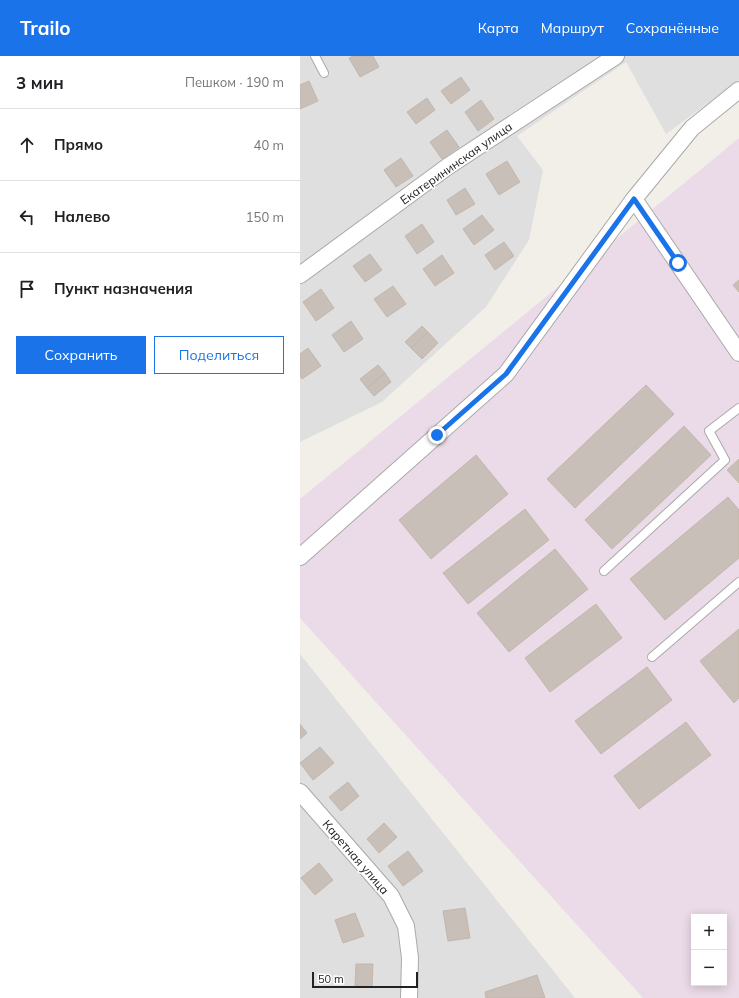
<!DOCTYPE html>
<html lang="ru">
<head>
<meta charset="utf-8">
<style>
	body { margin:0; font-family:Mulish,sans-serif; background:#f6f6f6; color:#202124 }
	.controls { position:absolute; right:12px; bottom:12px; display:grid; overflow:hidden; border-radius:0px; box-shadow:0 2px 10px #0003 }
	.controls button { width:36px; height:36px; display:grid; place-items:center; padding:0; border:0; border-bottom:1px solid #e0e0e0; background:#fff; color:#202124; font:20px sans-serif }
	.scale { position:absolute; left:12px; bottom:10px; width:106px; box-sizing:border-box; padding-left:4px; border:2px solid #222; border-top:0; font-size:11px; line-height:14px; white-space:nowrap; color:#222; -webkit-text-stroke:3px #fff; paint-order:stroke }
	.stop { position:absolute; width:12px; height:12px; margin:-9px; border:3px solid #1a73e8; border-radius:50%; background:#fff }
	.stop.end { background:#1a73e8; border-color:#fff; box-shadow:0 1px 4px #0008 }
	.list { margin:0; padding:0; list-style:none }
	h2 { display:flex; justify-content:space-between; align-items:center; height:52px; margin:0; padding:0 16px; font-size:17px }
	h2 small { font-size:13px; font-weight:400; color:#757577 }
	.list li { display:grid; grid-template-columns:26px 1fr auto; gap:12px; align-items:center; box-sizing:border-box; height:72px; padding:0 16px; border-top:1px solid #e0e0e0 }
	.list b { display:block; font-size:15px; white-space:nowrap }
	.list em { font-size:13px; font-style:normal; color:#757577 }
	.actions { display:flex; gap:8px; padding:12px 16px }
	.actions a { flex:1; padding:9px 0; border:1px solid #1a73e8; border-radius:0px; text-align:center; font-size:14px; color:#1a73e8 }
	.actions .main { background:#1a73e8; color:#fff }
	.icon { flex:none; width:22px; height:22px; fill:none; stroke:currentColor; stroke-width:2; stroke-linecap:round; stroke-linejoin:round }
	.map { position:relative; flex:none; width:439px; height:942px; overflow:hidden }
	header { display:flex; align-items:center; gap:24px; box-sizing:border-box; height:56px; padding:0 20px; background:#1a73e8; color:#fff }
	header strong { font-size:19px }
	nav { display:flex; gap:22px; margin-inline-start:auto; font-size:14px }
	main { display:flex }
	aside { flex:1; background:#fff }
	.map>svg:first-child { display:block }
	.residential { fill:#e0dfdf }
	.industrial { fill:#ebdbe8; fill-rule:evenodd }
	.building { fill:#c7bfb8; stroke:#c4b6ab }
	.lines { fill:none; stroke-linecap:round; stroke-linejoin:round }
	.lane-casing { stroke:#a9a9a9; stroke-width:10 }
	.street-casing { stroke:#a9a9a9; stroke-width:18 }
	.lane { stroke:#fff; stroke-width:8 }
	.street { stroke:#fff; stroke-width:16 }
	.route { stroke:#1a73e8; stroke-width:5 }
	.labels { text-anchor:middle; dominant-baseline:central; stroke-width:3; stroke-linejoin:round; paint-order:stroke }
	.street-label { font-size:12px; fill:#222; stroke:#fff }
</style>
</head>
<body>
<header>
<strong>Trailo</strong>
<nav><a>Карта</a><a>Маршрут</a><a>Сохранённые</a></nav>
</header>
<main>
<aside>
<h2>3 мин<small>Пешком · 190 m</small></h2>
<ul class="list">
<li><svg class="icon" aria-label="ahead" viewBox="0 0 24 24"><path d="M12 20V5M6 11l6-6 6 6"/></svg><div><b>Прямо</b></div><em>40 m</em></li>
<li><svg class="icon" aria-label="left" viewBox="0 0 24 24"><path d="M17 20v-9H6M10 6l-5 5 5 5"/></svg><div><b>Налево</b></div><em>150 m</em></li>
<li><svg class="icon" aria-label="arrive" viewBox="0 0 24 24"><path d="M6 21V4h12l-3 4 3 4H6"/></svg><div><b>Пункт назначения</b></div></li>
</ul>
<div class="actions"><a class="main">Сохранить</a><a>Поделиться</a></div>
</aside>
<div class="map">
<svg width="439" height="942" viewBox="0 0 439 942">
	<rect width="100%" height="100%" fill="#f2efe9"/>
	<g class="residential">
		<path d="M0,0H439V24L366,78L326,6L217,80L243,114L229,184L186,251L82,346L0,386Z"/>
		<path d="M0,598L275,942H0Z"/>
	</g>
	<path class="industrial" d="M439,82V942H343L0,562V443ZM394,861H424V927H394Z"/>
	<g class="building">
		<path d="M53,0H73L79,11L60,21L49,2Z"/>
		<path d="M161,21L170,34L151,48L141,35Z"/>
		<path d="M9,25L18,45L0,53V29Z"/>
		<path d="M127,42L135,54L116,68L107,56Z"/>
		<path d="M181,44L194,63L178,75L165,56Z"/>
		<path d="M147,74L159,91L142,103L130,86Z"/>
		<path d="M101,102L113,120L96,131L84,114Z"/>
		<path d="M207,105L220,126L199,139L186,118Z"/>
		<path d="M165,132L175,148L156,159L147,144Z"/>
		<path d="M182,159L194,174L174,189L163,173Z"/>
		<path d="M122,168L134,186L117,198L105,180Z"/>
		<path d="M204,186L214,200L195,214L185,199Z"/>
		<path d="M70,198L82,214L65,226L53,210Z"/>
		<path d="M142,199L154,217L135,230L123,213Z"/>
		<path d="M439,224V236L433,229Z"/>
		<path d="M93,230L106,248L87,261L74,243Z"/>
		<path d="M21,233L34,252L16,265L3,246Z"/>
		<path d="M51,265L63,283L44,296L32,279Z"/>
		<path d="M122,270L128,276L111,292L105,286Z"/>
		<path d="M128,276L138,287L122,303L111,292Z"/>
		<path d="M8,292L21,310L2,323L0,320V298Z"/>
		<path d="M78,309L85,317L67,332L60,323Z"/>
		<path d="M85,317L91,326L74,340L67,332Z"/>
		<path d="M346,329L374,358L275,452L247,423Z"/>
		<path d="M384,370L411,399L312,493L285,464Z"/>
		<path d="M176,399L208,438L131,503L99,464Z"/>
		<path d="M439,403V427L427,414Z"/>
		<path d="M428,441L439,454V502L365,564L330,523Z"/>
		<path d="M225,453L249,484L168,548L143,517Z"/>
		<path d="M255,493L288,533L209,596L177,557Z"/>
		<path d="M296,548L322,582L250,636L225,602Z"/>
		<path d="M439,573V642L434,647L400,605Z"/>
		<path d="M347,611L372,644L301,698L275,665Z"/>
		<path d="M386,666L411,699L339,753L314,720Z"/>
		<path d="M0,668L7,677L0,683Z"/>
		<path d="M20,691L34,707L13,724L0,707Z"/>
		<path d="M48,726L59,740L41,755L29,741Z"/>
		<path d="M84,767L97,781L79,797L67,783Z"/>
		<path d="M108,795L123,815L103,830L88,810Z"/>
		<path d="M19,807L33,824L15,839L1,822Z"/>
		<path d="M165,852L170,882L148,885L143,855Z"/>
		<path d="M55,857L64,880L43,887L35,864Z"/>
		<path d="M56,908H73L72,931L55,930Z"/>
		<path d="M237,919L245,942H186L185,936Z"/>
	</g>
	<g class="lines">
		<defs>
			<g id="lane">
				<path d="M15,0L24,17"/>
				<path d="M304,515L425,404L409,375L439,352"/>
				<path d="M352,601L439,526"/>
			</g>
			<g id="street">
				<path d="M439,34L392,72L334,143L439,297"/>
				<path d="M0,219L147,111L316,0"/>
				<path d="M0,501L206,318L334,143"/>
				<path d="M0,736L91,840L106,870L110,902L109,942"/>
			</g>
		</defs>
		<use href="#lane" class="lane-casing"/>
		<use href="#street" class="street-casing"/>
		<use href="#lane" class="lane"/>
		<use href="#street" class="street"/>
	</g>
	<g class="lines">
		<path class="route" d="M137,379L206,318L334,143L378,207"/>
	</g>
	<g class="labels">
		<g class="street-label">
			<text transform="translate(156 107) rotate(-35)">Екатерининская улица</text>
			<text transform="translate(56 801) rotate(49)">Каретная улица</text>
		</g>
	</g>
</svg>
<div class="controls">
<button>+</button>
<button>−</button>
</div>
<div class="scale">50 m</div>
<div class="stop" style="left:378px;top:207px"></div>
<div class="stop end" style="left:137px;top:379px"></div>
</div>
</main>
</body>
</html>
